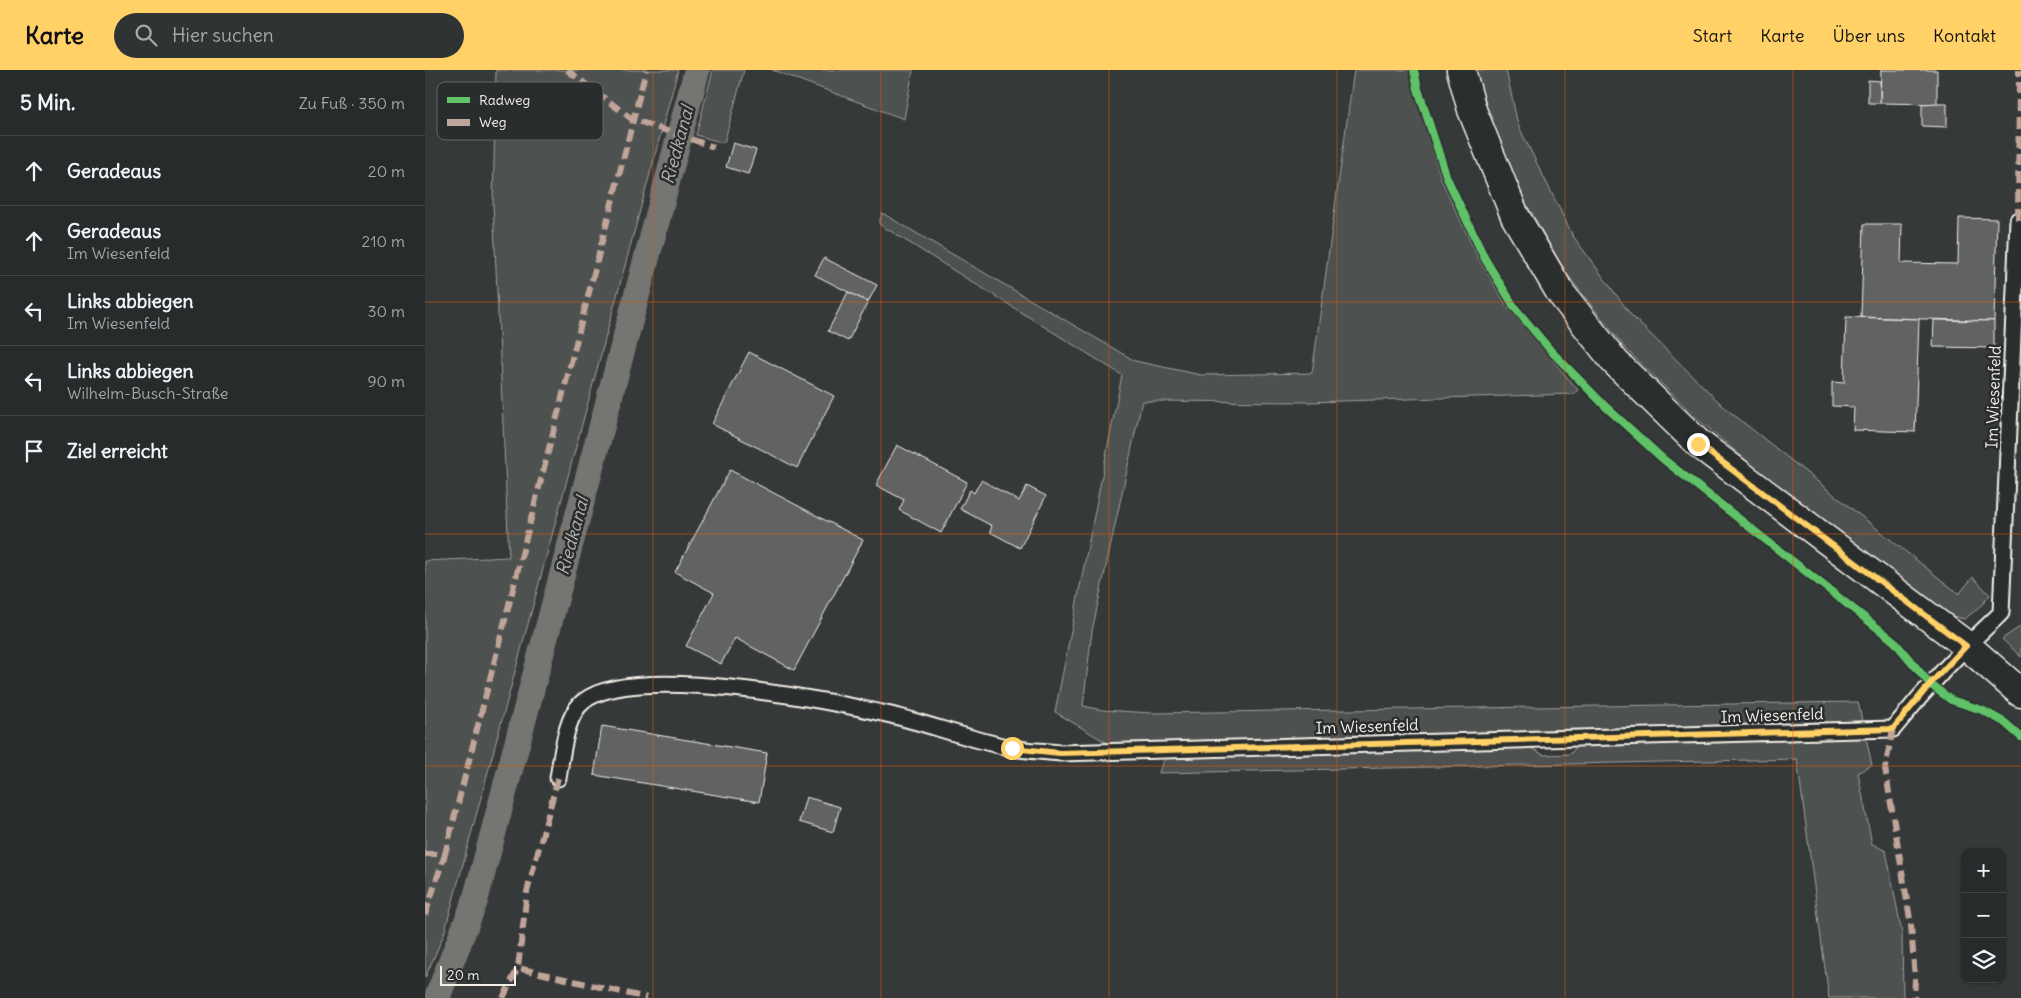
<!DOCTYPE html>
<html lang="de">
<head>
<meta charset="utf-8">
<style>
	body { margin:0; font-family:Delius,sans-serif; background:#303333; color:#f1f3f6 }
	.controls { position:absolute; right:15px; bottom:15px; display:grid; overflow:hidden; border-radius:10px; box-shadow:0 1px 4px #0004 }
	.controls button { width:45px; height:45px; display:grid; place-items:center; padding:0; border:0; border-bottom:1px solid #444747; background:#282b2b; color:#f1f3f6; font:25px sans-serif }
	.scale { position:absolute; left:15px; bottom:12px; width:76px; box-sizing:border-box; padding-left:5px; border:2px solid #f4f1e8; border-top:0; font-size:14px; line-height:18px; white-space:nowrap; color:#f4f1e8; -webkit-text-stroke:4px #2a2d2e; paint-order:stroke }
	.stop { position:absolute; width:15px; height:15px; margin:-11px; border:4px solid #ffd166; border-radius:50%; background:#fff }
	.stop.end { background:#ffd166; border-color:#fff; box-shadow:0 1px 5px #0008 }
	.list { margin:0; padding:0; list-style:none }
	h2 { display:flex; justify-content:space-between; align-items:center; height:65px; margin:0; padding:0 20px; font-size:21px }
	h2 small { font-size:16px; font-weight:400; color:#a5a7a9 }
	.list li { display:grid; grid-template-columns:32px 1fr auto; gap:15px; align-items:center; box-sizing:border-box; height:70px; padding:0 20px; border-top:1px solid #444747 }
	.list b { display:block; font-size:19px; white-space:nowrap }
	.list p { margin:0; font-size:16px; white-space:nowrap; color:#a5a7a9 }
	.list em { font-size:16px; font-style:normal; color:#a5a7a9 }
	.icon { flex:none; width:28px; height:28px; fill:none; stroke:currentColor; stroke-width:2; stroke-linecap:round; stroke-linejoin:round }
	.map { position:relative; flex:none; width:1596px; height:928px; overflow:hidden }
	header { display:flex; align-items:center; gap:30px; box-sizing:border-box; height:70px; padding:0 25px; background:#ffd166; color:#111 }
	header strong { font-size:24px }
	nav { display:flex; gap:28px; margin-inline-start:auto; font-size:18px }
	.search { width:350px; height:45px; background:#303333; display:flex; align-items:center; gap:12px; box-sizing:border-box; padding:0 18px; border-radius:28px; color:#a5a7a9; font-size:19px }
	main { display:flex }
	aside { flex:1; background:#282b2b }
	.map>svg:first-child { display:block }
	.green { fill:#4e514f; stroke:#a1a19c }
	.lines { fill:none; stroke-linecap:round; stroke-linejoin:round }
	.canal { stroke:#757572; stroke-width:26 }
	.building { fill:#616362; stroke:#f4f1e8 }
	.service-casing { stroke:#f4f1e8; stroke-width:19 }
	.secondary-casing { stroke:#f4f1e8; stroke-width:31 }
	.service { stroke:#2a2d2e; stroke-width:15 }
	.secondary { stroke:#2a2d2e; stroke-width:28 }
	.quiet { stroke:#c0a59a; stroke-width:6; stroke-dasharray:12 6; stroke-linecap:butt }
	.cycleway-casing { stroke:#2a2d2e; stroke-width:11 }
	.cycleway { stroke:#61c268; stroke-width:8 }
	.route { stroke:#ffd166; stroke-width:6 }
	.grid { fill:none; stroke:#e8590c; stroke-width:1; stroke-opacity:0.55 }
	.labels { text-anchor:middle; dominant-baseline:central; stroke-width:5; stroke-linejoin:round; paint-order:stroke }
	.street-label { font-size:16px; fill:#f4f1e8; stroke:#2a2d2e }
	.water-label { font-size:18px; font-style:italic; fill:#b4b3ad; stroke:#2a2d2e }
	.key { fill:#2a2d2e; stroke:#676866; stroke-width:1 }
	.key-label { font-size:14px; fill:#f4f1e8 }
</style>
</head>
<body>
<header>
<strong>Karte</strong>
<div class="search"><svg class="icon" aria-label="search" viewBox="0 0 24 24"><circle cx="10" cy="10" r="6"/><path d="M15 15l6 6"/></svg>Hier suchen</div>
<nav><a>Start</a><a>Karte</a><a>Über uns</a><a>Kontakt</a></nav>
</header>
<main>
<aside>
<h2>5 Min.<small>Zu Fuß · 350 m</small></h2>
<ul class="list">
<li><svg class="icon" aria-label="ahead" viewBox="0 0 24 24"><path d="M12 20V5M6 11l6-6 6 6"/></svg><div><b>Geradeaus</b></div><em>20 m</em></li>
<li><svg class="icon" aria-label="ahead" viewBox="0 0 24 24"><path d="M12 20V5M6 11l6-6 6 6"/></svg><div><b>Geradeaus</b><p>Im Wiesenfeld</p></div><em>210 m</em></li>
<li><svg class="icon" aria-label="left" viewBox="0 0 24 24"><path d="M17 20v-9H6M10 6l-5 5 5 5"/></svg><div><b>Links abbiegen</b><p>Im Wiesenfeld</p></div><em>30 m</em></li>
<li><svg class="icon" aria-label="left" viewBox="0 0 24 24"><path d="M17 20v-9H6M10 6l-5 5 5 5"/></svg><div><b>Links abbiegen</b><p>Wilhelm-Busch-Straße</p></div><em>90 m</em></li>
<li><svg class="icon" aria-label="arrive" viewBox="0 0 24 24"><path d="M6 21V4h12l-3 4 3 4H6"/></svg><div><b>Ziel erreicht</b></div></li>
</ul>
</aside>
<div class="map">
<svg width="1596" height="928" viewBox="0 0 1596 928">
	<rect width="100%" height="100%" fill="#363939"/>
	<filter id="ink" filterUnits="userSpaceOnUse"><feTurbulence type="fractalNoise" baseFrequency=".02" numOctaves="2"/><feDisplacementMap in="SourceGraphic" scale="10" xChannelSelector="R" yChannelSelector="G"/><feConvolveMatrix kernelMatrix="1 2 1 2 8 2 1 2 1" color-interpolation-filters="sRGB"/></filter>
	<g filter="url(#ink)">
		<g class="green">
			<path d="M71,0H253L19,864L0,908V491L84,487L68,133Z"/>
			<path d="M288,0H319L299,73L271,65Z"/>
			<path d="M347,0H488L479,49Z"/>
			<path d="M929,0H984L1016,109L1053,188L1083,238L1153,320L1148,324L883,332L717,331L667,561L658,636L677,640L727,643L1433,632L1447,695L1433,703L1447,774L1461,781L1477,863L1478,928H1404L1372,689L734,703L737,693L743,686L1100,675L1119,685L1145,684L1154,674L1370,668L1368,654L684,674L630,642L697,305L454,154L457,143L710,291L776,305L887,303Z"/>
			<path d="M1050,0H1081L1093,55L1148,166L1206,245L1299,337L1534,524L1548,507L1565,525L1554,538L1539,549L1524,545L1355,419L1275,351L1201,279L1141,203L1098,128L1064,52Z"/>
			<path d="M1596,556V587L1577,569Z"/>
		</g>
		<g class="lines">
			<path class="canal" d="M12,928L50,831L272,0"/>
		</g>
		<g class="building">
			<path d="M1456,0H1512V34L1455,33Z"/>
			<path d="M1443,10L1455,11V33H1443Z"/>
			<path d="M1512,33H1522V57L1497,56V34Z"/>
			<path d="M308,73L331,80L323,104L301,97Z"/>
			<path d="M1534,148L1572,149L1569,251L1436,247L1439,154H1477L1476,193L1533,194Z"/>
			<path d="M399,188L452,215L443,232L390,205Z"/>
			<path d="M423,222L443,232L423,271L403,261Z"/>
			<path d="M1421,247L1494,249L1490,362L1428,360L1429,337L1407,336V312L1419,313Z"/>
			<path d="M1509,250L1569,251V278L1508,277Z"/>
			<path d="M324,282L409,326L372,398L287,354Z"/>
			<path d="M472,375L542,412L516,463L474,440L479,430L451,415Z"/>
			<path d="M305,400L438,470L369,600L310,568L296,594L261,576L289,523L250,502Z"/>
			<path d="M556,410L594,431L602,416L621,426L595,478L565,462L567,456L535,439L545,420L549,423Z"/>
			<path d="M177,656L342,683L334,732L169,705Z"/>
			<path d="M381,727L415,737L408,762L374,752Z"/>
		</g>
		<g class="lines">
			<defs>
				<path id="service" d="M133,708C137,686 140,645 159,631C207,592 406,631 466,645C507,655 546,670 587,678C602,681 619,681 635,683L1468,659C1502,617 1537,579 1576,543L1593,150"/>
				<path id="secondary" d="M1036,0L1047,40L1090,146L1135,222L1190,292L1273,373L1541,575L1596,623"/>
			</defs>
			<use href="#service" class="service-casing"/>
			<use href="#secondary" class="secondary-casing"/>
			<use href="#service" class="service"/>
			<use href="#secondary" class="secondary"/>
			<g class="quiet">
				<path d="M142,0L207,49L289,77"/>
				<path d="M1593,150L1594,0"/>
				<path d="M1468,659L1460,698L1486,855L1490,909L1489,928"/>
				<path d="M133,708L102,822L93,898L222,928"/>
				<path d="M0,784H20L221,0"/>
				<path d="M0,845L20,784"/>
				<path d="M78,928L93,898"/>
			</g>
			<defs>
				<path id="cycleway" d="M989,0L993,19L1022,108L1060,189L1090,238L1127,282L1181,337L1238,389L1469,571L1505,614L1526,630L1557,640L1579,652L1596,667"/>
			</defs>
			<use href="#cycleway" class="cycleway-casing"/>
			<use href="#cycleway" class="cycleway"/>
		</g>
	</g>
	<g class="lines" filter="url(#ink)">
		<path class="route" d="M587,678L635,683L1468,659L1505,614L1541,576L1273,374"/>
	</g>
	<path class="grid" d="M228,0V928M456,0V928M684,0V928M912,0V928M1140,0V928M1368,0V928M0,232H1596M0,464H1596M0,696H1596"/>
	<g class="labels">
		<g class="street-label">
			<text transform="translate(1568 327) rotate(-88)">Im Wiesenfeld</text>
			<text transform="translate(1347 645) rotate(-2)">Im Wiesenfeld</text>
			<text transform="translate(942 656) rotate(-2)">Im Wiesenfeld</text>
		</g>
		<g class="water-label">
			<text transform="translate(252 75) rotate(-75)">Riedkanal</text>
			<text transform="translate(147 466) rotate(-75)">Riedkanal</text>
		</g>
	</g>
	<rect x="12" y="12" width="166" height="58" rx="8" class="key"/>
	<rect x="22" y="27" width="23" height="6" fill="#61c268"/>
	<rect x="22" y="49" width="23" height="7" fill="#c0a59a"/>
	<g class="key-label">
		<text x="54" y="35">Radweg</text>
		<text x="54" y="57">Weg</text>
	</g>
</svg>
<div class="controls">
<button>+</button>
<button>−</button>
<button><svg class="icon" aria-label="layers" viewBox="0 0 24 24"><path d="M12 4l9 5-9 5-9-5zM3 14l9 5 9-5"/></svg></button>
</div>
<div class="scale">20 m</div>
<div class="stop" style="left:587px;top:678px"></div>
<div class="stop end" style="left:1273px;top:374px"></div>
</div>
</main>
</body>
</html>
